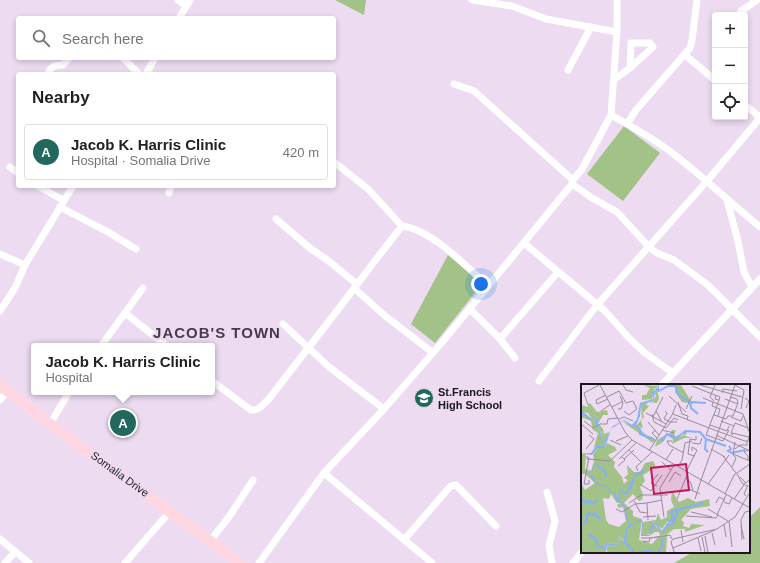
<!DOCTYPE html>
<html lang="en">
<head>
<meta charset="utf-8">
<style>
	body { margin:0; font-family:Arial,sans-serif; background:#f2f2f2; color:#202124 }
	.controls { position:absolute; right:12px; top:12px; display:grid; overflow:hidden; border-radius:4px; box-shadow:0 2px 6px #0003 }
	.controls button { width:36px; height:36px; display:grid; place-items:center; padding:0; border:0; border-bottom:1px solid #e0e0e0; background:#fff; color:#202124; font:20px sans-serif }
	.you { position:absolute; left:481px; top:284px; width:14px; height:14px; margin:-10px; border:3px solid #fff; border-radius:50%; background:#1a73e8; box-shadow:0 0 0 6px #1a73e833 }
	.badge { display:grid; place-items:center; width:26px; height:26px; border-radius:50%; background:#22685c; color:#fff; font-size:13px; font-weight:700 }
	.pin { position:absolute; translate:-50% -50%; border:2px solid #fff; box-shadow:0 1px 4px #0006 }
	.popup { position:absolute; left:31px; top:343px; width:184px; height:52px; box-sizing:border-box; display:grid; place-content:center; border-radius:4px; background:#fff; filter:drop-shadow(0 1px 3px #0005); font-size:13px; white-space:nowrap; color:#757577 }
	.popup b { font-size:15px; color:#202124 }
	.popup::after { content:''; position:absolute; left:50%; top:100%; margin-left:-8px; border:8px solid transparent; border-top-color:#fff }
	.list { margin:0; padding:0; list-style:none }
	h2 { display:flex; justify-content:space-between; align-items:center; height:52px; margin:0; padding:0 16px; font-size:17px }
	h2 small { font-size:13px; font-weight:400; color:#757577 }
	.list li { display:grid; grid-template-columns:26px 1fr auto; gap:12px; align-items:center; box-sizing:border-box; height:56px; margin:0 8px 8px; padding:0 8px; border:1px solid #e0e0e0; border-radius:4px }
	.list b { display:block; font-size:15px; white-space:nowrap }
	.list p { margin:0; font-size:13px; white-space:nowrap; color:#757577 }
	.list em { font-size:13px; font-style:normal; color:#757577 }
	.icon { flex:none; width:22px; height:22px; fill:none; stroke:currentColor; stroke-width:2; stroke-linecap:round; stroke-linejoin:round }
	.map { position:relative; flex:none; width:760px; height:563px; overflow:hidden }
	.search { position:absolute; background:#fff; box-shadow:0 2px 6px #0003; left:16px; top:16px; width:320px; height:44px; display:flex; align-items:center; gap:10px; box-sizing:border-box; padding:0 14px; border-radius:4px; color:#757577; font-size:15px }
	.panel { position:absolute; background:#fff; box-shadow:0 2px 6px #0003; left:16px; top:72px; width:320px; height:116px; border-radius:4px }
	.map>svg:first-child { display:block }
	.green { fill:#a3c288 }
	.lines { fill:none; stroke-linecap:round; stroke-linejoin:round }
	.minor { stroke:#fff; stroke-width:7 }
	.primary { stroke:#fed7e2; stroke-width:11 }
	.labels { text-anchor:middle; dominant-baseline:central; stroke-width:4; stroke-linejoin:round; paint-order:stroke }
	.poi-label { font-size:11px; font-weight:bold; fill:#1c161e; stroke:#ecdbf1; text-anchor:start }
	.street-label { font-size:11px; fill:#1c161e; stroke:#ecdbf1 }
	.district-label { font-size:15px; font-weight:bold; letter-spacing:1px; fill:#483a4d; stroke:#ecdbf1 }
	.inset-river { fill:none; stroke:#85affb; stroke-width:2 }
	.inset-road { fill:none; stroke:#998c9d; stroke-width:1 }
	.view { fill:#c2185b; fill-opacity:0.15; stroke:#c2185b; stroke-width:2 }
	.inset-edge { fill:none; stroke:#1c161e; stroke-width:2 }
</style>
</head>
<body>
<div class="map">
<svg width="760" height="563" viewBox="0 0 760 563">
	<rect width="100%" height="100%" fill="#ecdbf1"/>
	<g class="green">
		<path d="M335,0H366L364,15Z"/>
		<path d="M624,126L660,153L623,201L587,174Z"/>
		<path d="M448,255L482,284L435,343L411,324Z"/>
		<path d="M760,507V563H674L693,552H749V518Z"/>
	</g>
	<g class="lines">
		<g class="minor">
			<path d="M178,0L187,6"/>
			<path d="M472,0L512,6L546,19L617,32"/>
			<path d="M741,11L757,0"/>
			<path d="M179,18L190,0"/>
			<path d="M685,55L715,80"/>
			<path d="M123,58L139,74"/>
			<path d="M568,70L591,27"/>
			<path d="M48,74C50,66 56,65 63,65L69,58"/>
			<path d="M146,74L155,58"/>
			<path d="M615,79L630,68L653,47L650,43H631L630,68"/>
			<path d="M454,84L474,91L573,180"/>
			<path d="M745,105L760,117"/>
			<path d="M611,115C631,126 652,138 671,152C702,176 730,202 760,227"/>
			<path d="M627,124L636,110L690,48L692,40L697,0"/>
			<path d="M334,162L368,189L402,226C431,229 467,267 488,286"/>
			<path d="M10,167L18,173"/>
			<path d="M572,184L592,198L617,212L649,247L657,253L674,260L708,285L760,337"/>
			<path d="M38,186L63,200"/>
			<path d="M169,193L171,186"/>
			<path d="M727,200L738,241L744,272L752,287"/>
			<path d="M60,207L108,232L136,249"/>
			<path d="M276,219L311,249L326,259L357,284"/>
			<path d="M524,243L605,311L630,339L645,353L673,373"/>
			<path d="M0,254L25,265"/>
			<path d="M354,288L384,315L432,352"/>
			<path d="M470,309L500,339L515,358"/>
			<path d="M0,311L15,288L25,265L73,186"/>
			<path d="M125,313L167,346"/>
			<path d="M283,324L329,367L384,409"/>
			<path d="M500,339L558,272"/>
			<path d="M101,346L143,288"/>
			<path d="M212,381L251,410C259,411 262,405 268,400L340,307L374,262L402,226"/>
			<path d="M539,381L597,305L707,181L760,118"/>
			<path d="M662,385L760,279"/>
			<path d="M0,400L8,391"/>
			<path d="M50,424L69,392"/>
			<path d="M324,473L432,563"/>
			<path d="M547,492L555,521L549,545L552,563"/>
			<path d="M0,539L29,563"/>
			<path d="M404,540L448,489L451,486L456,485L496,526"/>
			<path d="M210,541L229,517L253,480"/>
			<path d="M5,563L15,552"/>
			<path d="M125,563L166,516"/>
			<path d="M259,563L324,473L384,409L444,340L572,184L573,180L582,169L611,115L617,32V0"/>
			<path d="M573,563L582,552"/>
		</g>
		<path class="primary" d="M0,385L50,424L240,563"/>
	</g>
	<defs>
		<symbol id="school-disc" viewBox="-11 -11 22 22"><circle r="9.5" fill="#22685c" stroke="#ecdbf1"/><path d="M0-5L7-2L0 1L-7-2ZM-4 1L0 2.5L4 1V4Q0 6-4 4Z" fill="#fff"/></symbol>
	</defs>
	<g fill-rule="evenodd">
		<use href="#school-disc" x="413" y="387" width="22" height="22"/>
	</g>
	<g class="labels">
		<g class="poi-label">
			<text x="438" y="392">St.Francis<tspan x="438" dy="13">High School</tspan></text>
		</g>
		<g class="street-label">
			<text transform="translate(120 474) rotate(36)">Somalia Drive</text>
		</g>
		<g class="district-label">
			<text x="217" y="332">JACOB'S TOWN</text>
		</g>
	</g>
	<g transform="translate(581 384)">
		<rect width="169" height="169" fill="#ecdbf1"/>
		<path d="M62,1L77,2L72,6L71,15L61,16V11H65L69,4ZM95,1H100L112,20L101,18L94,8ZM76,6L78,14L76,19L67,18L65,21L68,22L62,29L63,33L60,37L62,44L55,42L61,35L60,21L73,16L75,12L73,7ZM9,19L16,28L26,26L27,31H22L18,38L14,33L11,35L7,29L1,28L0,21L7,23ZM0,30L10,35L13,34L15,43L20,46L19,49L20,52L21,47L16,42L18,40L22,45L23,50L28,48L23,62L13,63L17,49L12,46L10,37L0,33ZM42,38L57,43L67,53L75,55L72,59ZM91,46H95L93,51L96,54L103,51L102,46L106,48L104,52L111,54H103L91,60L92,55L86,51L82,58L74,63L76,56L86,50H89ZM26,59L34,63L36,66L27,71L34,78L33,83L41,93L43,100L47,96L43,94L47,90L46,81L53,88H59L64,79L72,77L75,83L62,91L64,97L59,103L62,110L61,116L58,117L52,110L43,119L52,127V132L61,135L58,156L71,160L78,152H86L85,168H26V160L31,162L39,159L37,152L43,157L46,153L43,156L37,151L38,158L35,160L25,159V168H1L0,99L4,106L14,99L4,90H1L0,96V69L5,70L4,85L10,87L13,77L12,70L16,64H24ZM30,110L36,119H40L36,121L38,124L42,123L45,137L38,143L28,140L25,136L22,114L28,115ZM91,107L98,118L107,114L115,118L128,115L129,122L110,125L100,136L103,138L102,142L108,144L110,140L124,141L104,148V145H93L85,151L79,152L78,148H74L68,152L73,140L80,148L86,141H91L87,137L81,145L73,138L68,150L61,152L62,138L75,136L77,129L80,136L86,133V127L93,123L90,116Z" fill="#a3c288" fill-rule="evenodd"/>
		<path d="M75,1L78,2V6L87,1H95L96,3H87L78,8L74,6L73,16L60,21L59,32L55,41L50,42L43,37L40,38L30,45L24,64H16L11,71L0,69H10L15,62H23L25,57L22,59L18,54L20,46L15,43L13,34L11,36L0,30V26L11,35L14,33L18,38L16,42L21,46L19,54L23,58L32,42L43,36L51,41L56,35L59,19L72,15L71,8L77,3ZM14,81L12,86L9,89L13,93L14,99L27,102V106L33,108L37,116L38,105L45,108L54,90L64,85L62,89L54,92L51,104L45,109L49,111L42,110L39,106L38,116L44,122L48,139L50,140L55,137L61,136L62,140L61,151H68L70,142L73,139H76L80,146H83L80,148L74,140L68,152H60L61,138H55L46,145V153L44,157L37,152L39,159L31,162L26,160L25,168V159L35,160L38,158L37,151L43,156L45,145L49,140L47,139L45,133L43,122L35,116L32,108H28L26,106V103L14,100L9,90L0,89H9Z" fill="#85affb"/>
		<path class="inset-river" d="M94,1L97,10L109,18L110,24L117,30M110,18L125,19M53,41L59,45V50L73,55M125,55L145,62M79,56H82L86,50L95,54L105,47L119,48L125,55L124,65L127,68M148,62L150,65L147,67L151,69L164,66M15,81L23,86L26,93M0,114L6,120L8,117L12,119L17,116M98,125L122,119M6,129L11,131L13,129L20,136M1,140L6,137V130M85,141H91L98,125M82,147L92,133L90,128L98,125M7,151L14,154L17,162L25,165M43,157L53,168M59,168L69,166L71,168M77,168L81,163V154"/>
		<path class="inset-road" d="M19,1L44,48L51,56L169,124M42,1L45,6L52,8M119,1L161,13M154,1L163,6L160,25M111,2L139,13L138,16M3,9L18,1M3,9L7,21H9M141,9L142,5L156,7M25,11L15,16L16,20L27,15M135,11L134,15L138,16L133,31L145,35L147,32H152L157,19L156,15L149,13M88,12L105,28M26,13L38,7L45,19M122,14L162,30L169,50M164,14L168,17L165,24M144,15L157,20M133,17L129,13L134,1M97,18L101,30L107,32L106,36M132,18L131,22L139,25L137,32M31,23L42,17M37,25H40L42,19L39,12M105,25L111,12M20,27L30,20M43,27L48,31L56,25L52,17L45,19M75,27L81,38M84,27L86,29L83,35L89,38H96M65,29L85,40M71,30L73,38L83,43M92,30L136,47M133,30L125,51L142,57L148,46M72,33L82,13M150,33L160,37L162,32M38,35L43,33L52,37M3,37L12,44L19,40H26L27,35L37,34M140,37L153,42M67,38L78,51M0,40L12,50M129,41L146,47L148,42M83,43L85,44L93,34L97,36M75,46L71,49L76,54M81,46L93,49M136,47L164,57H167L168,53M151,49L168,53M135,51L169,67M152,51L150,49L154,39L167,44M29,56L40,61M35,57L47,52M91,57H86L88,61L103,69M111,59L119,60L121,54M5,65L13,55L8,51M130,65L144,73M154,65L159,61H166V57M48,66L60,78M167,66L163,68L167,72V76M68,67L91,31L95,21M152,70L169,77M6,72V75L29,77L51,56M114,72L107,70L109,55L115,56V52M142,72L155,89M38,75L55,59M43,75L53,66M85,76L92,65M81,78L90,86M37,82L44,76L41,73M97,83L101,76L104,59L111,57M151,83L155,74L152,71L154,58M57,87L55,83L71,68M105,88L116,66L111,63V67M156,90L161,99L166,102M159,93L165,99L169,95M105,94L110,99L112,107M8,96V100H3L8,73M120,96L154,1M88,98L94,88L100,92M127,100L148,71M60,101L70,107L81,91M76,102L70,99L77,90M108,105L119,110M144,110L153,91L169,80M165,112L163,110L167,101M96,115L107,89M114,115L120,96M153,115L165,98M53,117L59,128L66,129M143,118L148,120L151,114M48,119L60,111H87M135,119L138,113L144,116M54,120L66,119M161,121L168,110M35,125L41,128L54,120M127,125L147,137M110,128L131,133M136,131L145,111M105,132L135,134L137,131M62,133L75,132M83,133L79,104L93,81M67,136L66,119L81,116M148,137L151,163M143,140L145,153M160,142L163,155M100,146L102,158M131,149L134,161M124,152L127,168M77,153L69,154L89,151L91,155M121,153L124,168M60,154H69L68,158L62,157M117,154L120,167M161,156L160,136L164,128L169,127M92,164L134,146M93,168L90,158L92,155L136,145L154,133L162,120"/>
		<path class="view" d="M105,80L108,106L73,110L70,84Z"/>
		<rect width="169" height="169" class="inset-edge"/>
	</g>
</svg>
<div class="controls">
<button>+</button>
<button>−</button>
<button><svg class="icon" aria-label="locate" viewBox="0 0 24 24"><circle cx="12" cy="12" r="6"/><path d="M12 2v4M12 18v4M2 12h4M18 12h4"/></svg></button>
</div>
<div class="you"></div>
<div class="pin badge" style="left:123px;top:423px">A</div>
<div class="popup"><b>Jacob K. Harris Clinic</b>Hospital</div>
<div class="search"><svg class="icon" aria-label="search" viewBox="0 0 24 24"><circle cx="10" cy="10" r="6"/><path d="M15 15l6 6"/></svg>Search here</div>
<section class="panel">
<h2>Nearby<small></small></h2>
<ul class="list">
<li><span class="badge">A</span><div><b>Jacob K. Harris Clinic</b><p>Hospital · Somalia Drive</p></div><em>420 m</em></li>
</ul>
</section>
</div>
</body>
</html>
